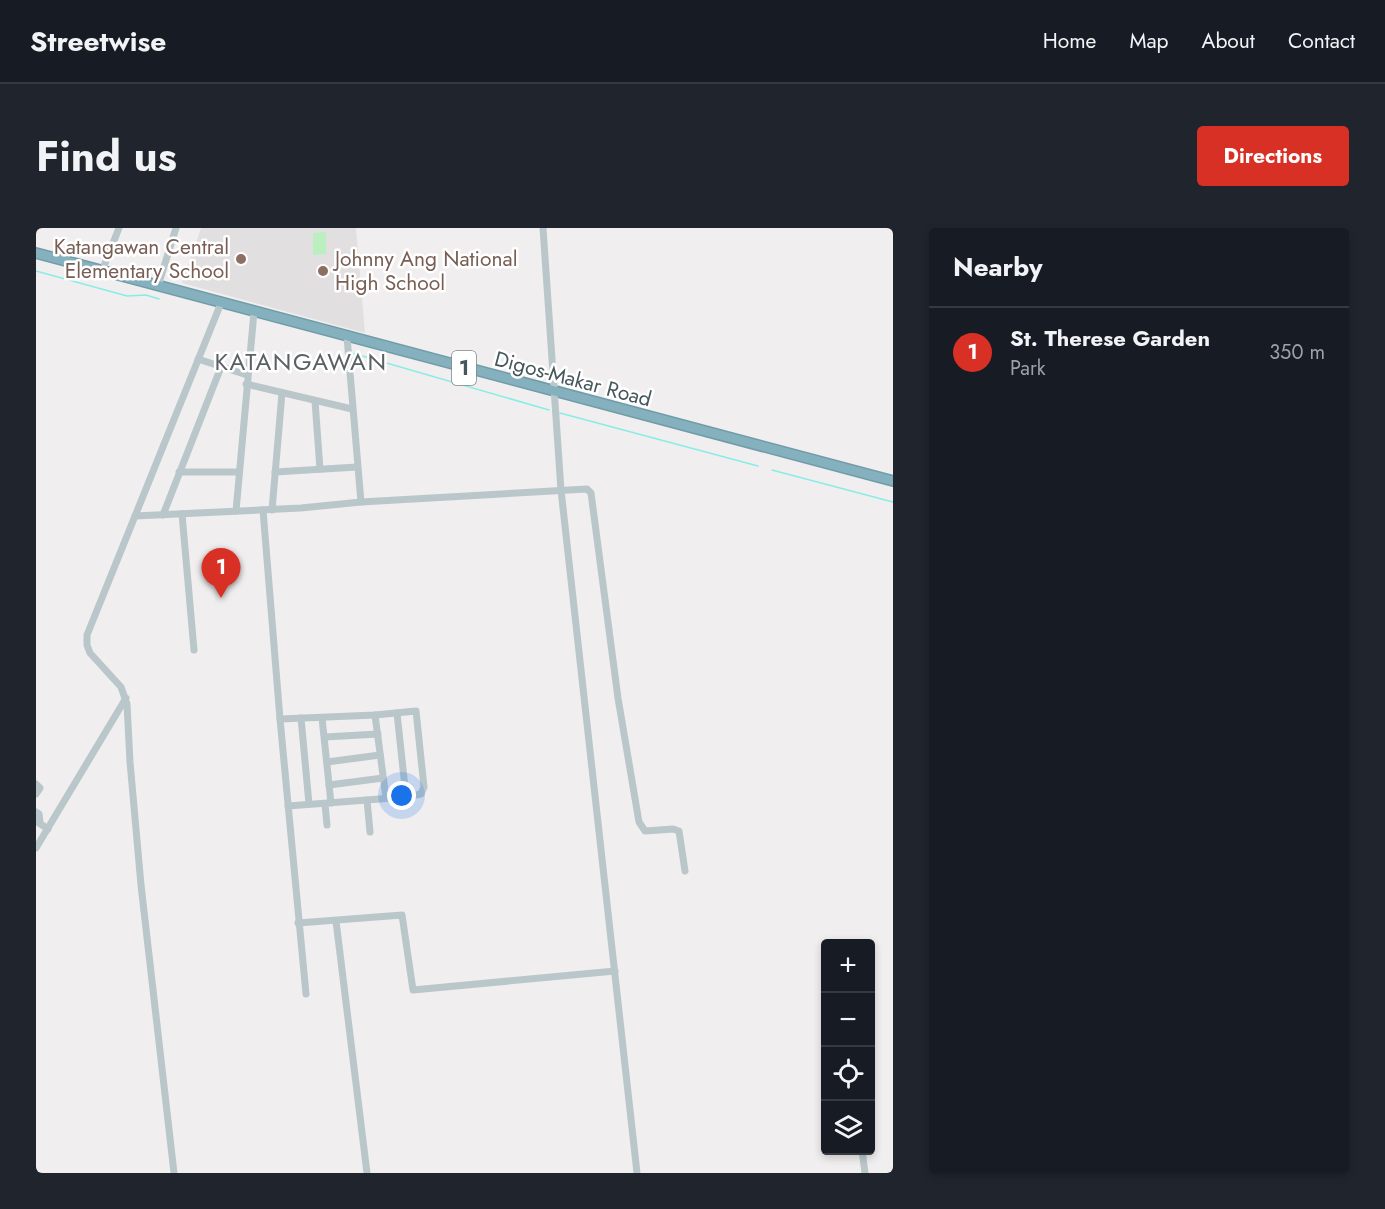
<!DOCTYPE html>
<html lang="en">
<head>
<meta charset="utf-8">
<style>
	body { margin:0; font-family:Jost,sans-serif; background:#20242c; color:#f1f3f6 }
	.controls { position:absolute; right:18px; bottom:18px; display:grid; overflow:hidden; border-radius:6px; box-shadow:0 3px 9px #0003 }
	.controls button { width:54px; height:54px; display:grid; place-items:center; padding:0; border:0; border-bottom:2px solid #363941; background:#171b24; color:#f1f3f6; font:30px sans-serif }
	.you { position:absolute; left:366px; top:568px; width:21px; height:21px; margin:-15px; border:4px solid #fff; border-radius:50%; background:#1a73e8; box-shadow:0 0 0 9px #1a73e833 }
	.badge { display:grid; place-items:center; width:39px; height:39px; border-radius:50%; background:#d93025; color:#fff; font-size:20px; font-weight:700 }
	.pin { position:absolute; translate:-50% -50px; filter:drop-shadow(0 2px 3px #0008) }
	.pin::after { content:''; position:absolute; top:32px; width:21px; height:18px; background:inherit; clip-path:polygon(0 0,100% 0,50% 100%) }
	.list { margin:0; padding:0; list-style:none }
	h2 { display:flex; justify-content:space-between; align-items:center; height:78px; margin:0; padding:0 24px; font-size:26px }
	h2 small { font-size:20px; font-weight:400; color:#9ea1a6 }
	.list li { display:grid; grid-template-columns:39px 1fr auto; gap:18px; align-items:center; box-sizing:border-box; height:90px; padding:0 24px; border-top:2px solid #363941 }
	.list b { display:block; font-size:22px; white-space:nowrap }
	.list p { margin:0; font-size:20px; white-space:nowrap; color:#9ea1a6 }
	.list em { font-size:20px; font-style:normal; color:#9ea1a6 }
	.icon { flex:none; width:33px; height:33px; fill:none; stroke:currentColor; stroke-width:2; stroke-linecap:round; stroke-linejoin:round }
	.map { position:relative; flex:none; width:857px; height:945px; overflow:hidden; border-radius:6px }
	header { display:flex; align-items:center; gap:36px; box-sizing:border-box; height:84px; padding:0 30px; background:#171b24; border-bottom:2px solid #363941 }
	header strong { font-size:28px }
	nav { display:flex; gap:33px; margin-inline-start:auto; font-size:21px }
	.intro { display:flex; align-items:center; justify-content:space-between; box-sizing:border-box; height:144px; padding:0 36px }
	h1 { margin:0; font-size:42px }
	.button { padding:15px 27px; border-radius:6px; background:#d93025; color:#fff; font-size:21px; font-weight:700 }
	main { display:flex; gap:36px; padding:0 36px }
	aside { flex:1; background:#171b24; border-radius:6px; box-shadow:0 3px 9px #0003 }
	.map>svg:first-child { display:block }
	.education { fill:#e2dfe0 }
	.green { fill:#bbefc0 }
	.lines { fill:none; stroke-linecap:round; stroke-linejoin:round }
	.stream { stroke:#87ede5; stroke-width:1.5 }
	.highway-casing { stroke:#709ca9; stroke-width:12 }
	.minor { stroke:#b9c7cb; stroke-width:7 }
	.highway { stroke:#85b1be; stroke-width:9 }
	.education-dot { fill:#8d6e63; stroke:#fff; stroke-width:2 }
	.labels { text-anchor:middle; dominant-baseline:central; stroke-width:5; stroke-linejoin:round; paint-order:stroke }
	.shield { fill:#fff; stroke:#7e898c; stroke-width:1.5 }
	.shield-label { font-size:20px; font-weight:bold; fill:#46575b }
	.education-label { font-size:21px; fill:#785e54; stroke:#fff; text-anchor:end }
	.street-label { font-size:21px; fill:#46575b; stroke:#fff }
	.quarter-label { font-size:24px; letter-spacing:1.5px; fill:#5a6163; stroke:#fff }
</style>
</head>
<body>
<header>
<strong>Streetwise</strong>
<nav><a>Home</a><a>Map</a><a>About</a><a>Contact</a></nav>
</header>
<div class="intro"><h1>Find us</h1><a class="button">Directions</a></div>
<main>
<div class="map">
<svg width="857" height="945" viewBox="0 0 857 945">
	<rect width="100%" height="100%" fill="#f1eeef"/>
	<path class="education" d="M165,0H320L329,105L146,55Z"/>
	<path class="green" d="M290,4V26L277,27V5Z"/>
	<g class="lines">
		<g class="stream">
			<path d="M0,43L91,68L110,67L123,71"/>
			<path d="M316,125L513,182"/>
			<path d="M524,185L722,238"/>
			<path d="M736,242L857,274"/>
		</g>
		<defs>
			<path id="highway" d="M0,25L857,253"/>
		</defs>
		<use href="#highway" class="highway-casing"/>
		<g class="minor">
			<path d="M507,0L525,262L601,945"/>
			<path d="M66,43L83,0"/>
			<path d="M122,58L140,0"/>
			<path d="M311,109L325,274"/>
			<path d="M162,131L211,147"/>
			<path d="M210,156L316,181"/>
			<path d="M279,173L284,241"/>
			<path d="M143,244H203"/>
			<path d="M239,244L321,239"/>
			<path d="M227,282L244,491L270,766"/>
			<path d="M236,282L246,165"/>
			<path d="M200,283L218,84"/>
			<path d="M146,286L158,422"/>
			<path d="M127,287L185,139"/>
			<path d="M99,288L265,280L325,274L551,261L555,265L582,470L603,594L609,603L637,601L643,603L649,643"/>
			<path d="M361,485L370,569"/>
			<path d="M339,487L350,570"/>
			<path d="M265,490L273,576"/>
			<path d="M286,490L295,575"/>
			<path d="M244,491L339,487L380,483L388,559L385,566L370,569L252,578"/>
			<path d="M289,509L342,506"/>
			<path d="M291,534L344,527"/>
			<path d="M0,556L4,560L0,566"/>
			<path d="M293,557L347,550"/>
			<path d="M331,572L334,604"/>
			<path d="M289,576L291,597"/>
			<path d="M0,584L3,586L4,594"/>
			<path d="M0,593L12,601"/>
			<path d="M0,620L90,470"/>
			<path d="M300,693L331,945"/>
			<path d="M262,695L366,687L377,762L579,743"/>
			<path d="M826,922L829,945"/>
			<path d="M138,945L105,657L94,534L91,476L85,459L54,425L51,417V407L185,75"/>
		</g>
		<use href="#highway" class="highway"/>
	</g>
	<g class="education-dot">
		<circle cx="205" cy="31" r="6"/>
		<circle cx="287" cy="43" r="6"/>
	</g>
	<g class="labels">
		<rect class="shield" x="416" y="123" width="24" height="34" rx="4.5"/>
		<g class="shield-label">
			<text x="428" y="140">1</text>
		</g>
		<g class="education-label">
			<text x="193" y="19">Katangawan Central<tspan x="193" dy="24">Elementary School</tspan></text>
			<text x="299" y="31" text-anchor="start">Johnny Ang National<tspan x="299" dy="24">High School</tspan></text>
		</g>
		<g class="street-label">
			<text transform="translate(537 151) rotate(15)">Digos-Makar Road</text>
		</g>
		<g class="quarter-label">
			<text x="265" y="133">KATANGAWAN</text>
		</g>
	</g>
</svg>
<div class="controls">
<button>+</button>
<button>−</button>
<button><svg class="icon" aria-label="locate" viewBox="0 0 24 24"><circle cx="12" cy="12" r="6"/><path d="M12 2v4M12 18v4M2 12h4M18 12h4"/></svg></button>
<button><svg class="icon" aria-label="layers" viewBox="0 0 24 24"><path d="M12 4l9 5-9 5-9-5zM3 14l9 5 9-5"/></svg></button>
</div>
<div class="you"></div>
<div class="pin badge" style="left:185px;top:370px">1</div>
</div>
<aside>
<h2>Nearby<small></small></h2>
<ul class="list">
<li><span class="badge">1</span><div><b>St. Therese Garden</b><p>Park</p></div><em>350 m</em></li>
</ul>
</aside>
</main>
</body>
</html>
